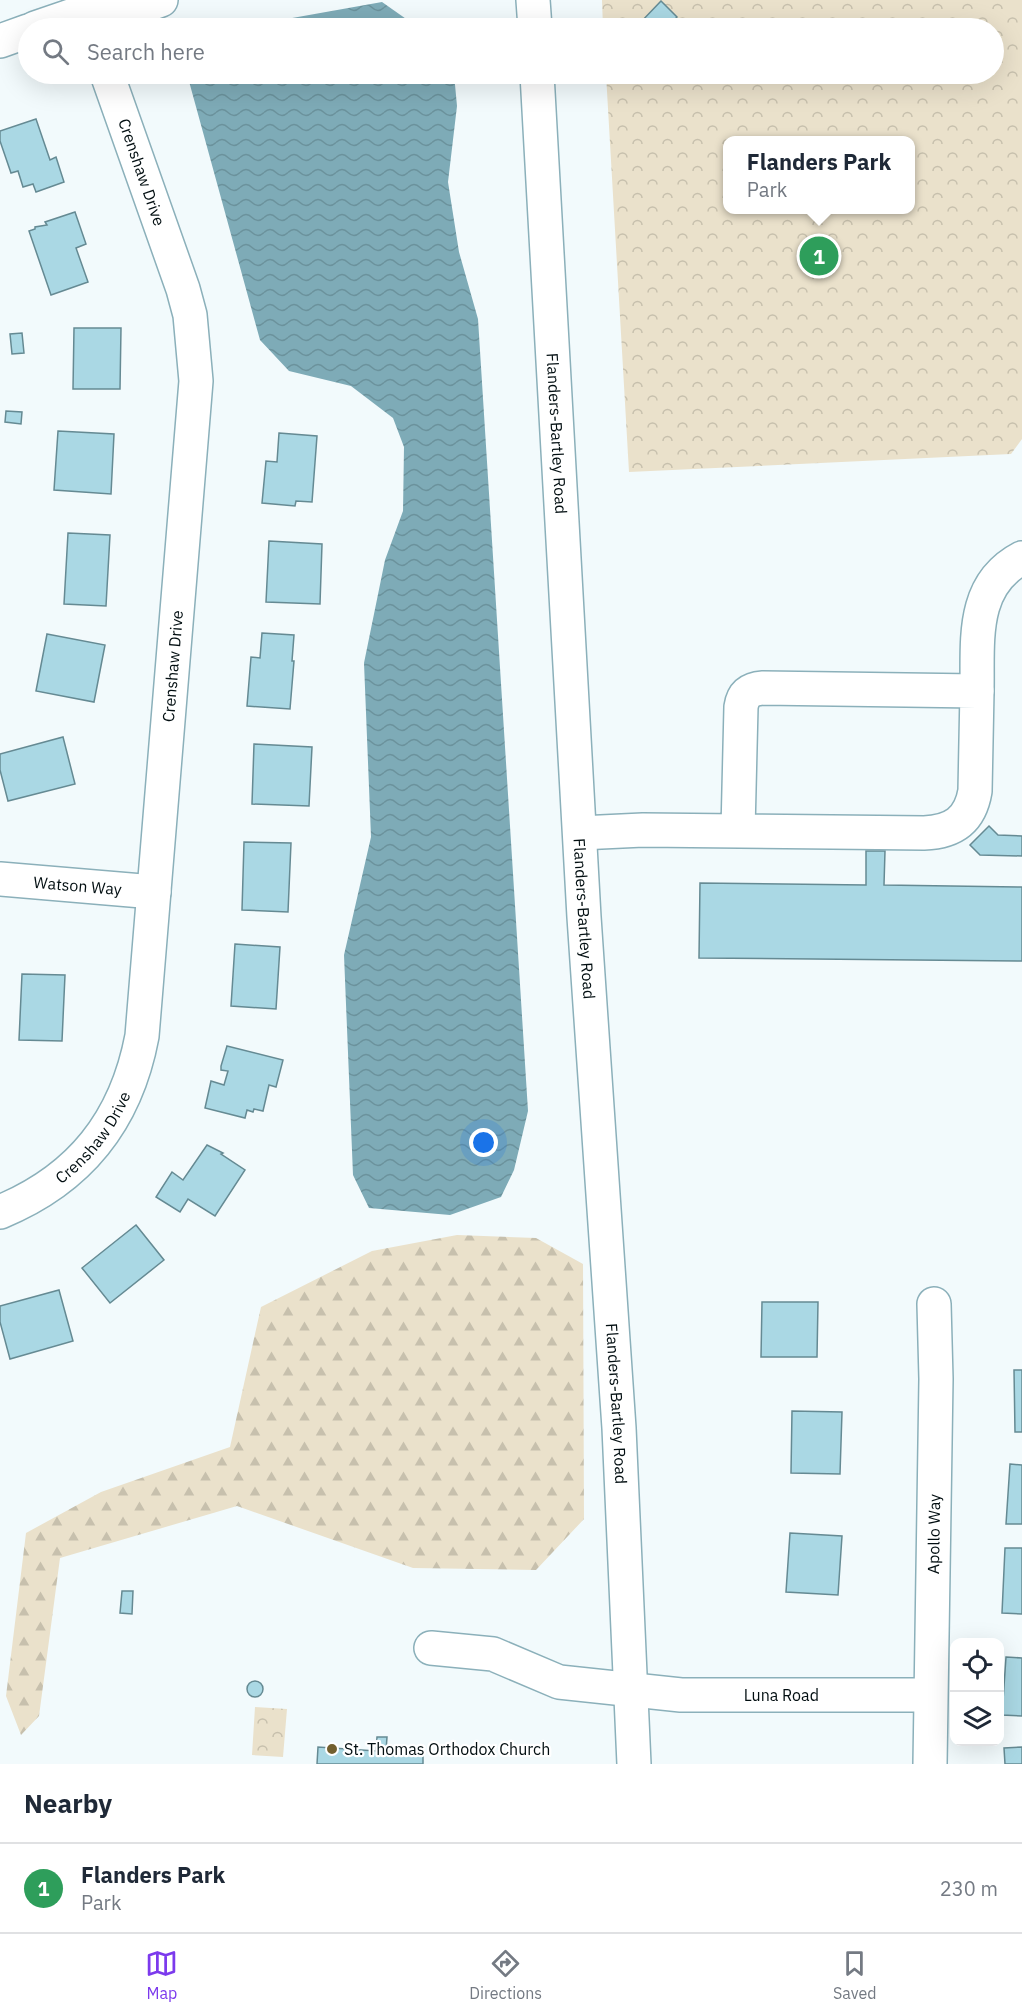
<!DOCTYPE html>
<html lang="en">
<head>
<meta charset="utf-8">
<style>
	body { margin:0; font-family:"IBM Plex Sans",sans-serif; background:#f2f2f3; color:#1f2937 }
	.controls { position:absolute; right:18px; bottom:18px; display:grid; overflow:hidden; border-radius:12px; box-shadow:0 6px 24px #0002 }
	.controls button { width:54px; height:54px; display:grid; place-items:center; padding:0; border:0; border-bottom:2px solid #e0e1e3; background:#fff; color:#1f2937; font:30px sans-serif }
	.you { position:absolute; left:484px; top:1143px; width:21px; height:21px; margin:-15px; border:4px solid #fff; border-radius:50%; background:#1a73e8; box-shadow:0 0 0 9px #1a73e833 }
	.badge { display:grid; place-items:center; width:39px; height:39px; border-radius:50%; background:#7c3aed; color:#fff; font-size:20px; font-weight:700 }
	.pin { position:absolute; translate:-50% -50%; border:3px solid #fff; box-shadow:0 2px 6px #0006 }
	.popup { position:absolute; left:723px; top:136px; width:192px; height:78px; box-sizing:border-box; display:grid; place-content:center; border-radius:12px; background:#fff; filter:drop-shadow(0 2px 4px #0005); font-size:20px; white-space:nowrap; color:#747a83 }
	.popup b { font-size:22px; color:#1f2937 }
	.popup::after { content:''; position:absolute; left:50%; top:100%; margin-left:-12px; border:12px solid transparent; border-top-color:#fff }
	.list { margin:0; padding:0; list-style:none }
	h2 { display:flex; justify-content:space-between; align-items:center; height:78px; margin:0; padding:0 24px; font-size:26px }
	h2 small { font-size:20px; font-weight:400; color:#747a83 }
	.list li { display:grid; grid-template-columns:39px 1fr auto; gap:18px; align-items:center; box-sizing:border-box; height:90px; padding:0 24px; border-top:2px solid #e0e1e3 }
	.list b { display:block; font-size:22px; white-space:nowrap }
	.list p { margin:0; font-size:20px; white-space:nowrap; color:#747a83 }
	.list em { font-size:20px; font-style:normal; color:#747a83 }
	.icon { flex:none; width:33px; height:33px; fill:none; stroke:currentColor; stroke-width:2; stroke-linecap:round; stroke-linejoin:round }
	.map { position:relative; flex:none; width:1022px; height:1764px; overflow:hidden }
	.search { position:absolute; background:#fff; box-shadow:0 6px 24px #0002; left:18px; right:18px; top:18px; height:66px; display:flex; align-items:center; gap:15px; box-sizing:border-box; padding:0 21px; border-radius:33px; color:#747a83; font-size:22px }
	.sheet { height:168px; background:#fff }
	nav { display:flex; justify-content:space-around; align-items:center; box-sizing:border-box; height:84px; border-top:2px solid #e0e1e3; background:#fff; font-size:16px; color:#747a83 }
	nav a { display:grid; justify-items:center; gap:3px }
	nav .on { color:#7c3aed }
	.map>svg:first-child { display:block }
	.forest { fill:url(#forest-firs) }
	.park { fill:url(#park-crowns); fill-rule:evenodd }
	.water { fill:url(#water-waves) }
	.building { fill:#aad8e4; stroke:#658a93; stroke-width:1.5 }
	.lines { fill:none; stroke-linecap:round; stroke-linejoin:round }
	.minor-casing { stroke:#8bb0ba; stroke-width:36 }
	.minor { stroke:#fff; stroke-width:33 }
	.poi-dot { fill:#725f2e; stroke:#fff; stroke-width:2 }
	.labels { text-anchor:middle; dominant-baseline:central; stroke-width:4.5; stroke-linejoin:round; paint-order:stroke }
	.street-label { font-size:16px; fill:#020e11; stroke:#fff }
	.poi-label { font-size:16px; fill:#020e11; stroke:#fff; text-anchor:start }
</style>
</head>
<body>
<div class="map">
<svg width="1022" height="1764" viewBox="0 0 1022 1764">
	<defs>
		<pattern id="forest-firs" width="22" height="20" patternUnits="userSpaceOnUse" patternTransform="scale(1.5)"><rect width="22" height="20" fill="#eae1cb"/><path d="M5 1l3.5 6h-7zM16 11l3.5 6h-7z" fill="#c7c0ad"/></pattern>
		<pattern id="park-crowns" width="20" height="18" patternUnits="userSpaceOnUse" patternTransform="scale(1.5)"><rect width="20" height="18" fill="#eae1cb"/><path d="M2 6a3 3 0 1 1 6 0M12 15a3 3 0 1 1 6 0" fill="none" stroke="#c7c0ad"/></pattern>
		<pattern id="water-waves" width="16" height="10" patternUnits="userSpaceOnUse" patternTransform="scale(1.5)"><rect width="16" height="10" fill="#7eabb7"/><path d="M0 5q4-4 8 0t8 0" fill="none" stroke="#6b929c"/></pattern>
	</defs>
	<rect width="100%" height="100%" fill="#f2fafc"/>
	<path class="forest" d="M457,1235L536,1238L583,1264L584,1519L536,1570L413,1568L237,1506L60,1558L39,1716L21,1735L6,1696L26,1533L101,1492L230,1447L261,1307L372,1251Z"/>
	<g class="park">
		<path d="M602,0H1022V439L1011,454L629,472L606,74H994V28H603ZM728,140H910V210H728Z"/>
		<path d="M255,1707L287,1709L283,1757L252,1755Z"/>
	</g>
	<g class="water">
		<path d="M382,2L419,28H250L281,20Z"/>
		<path d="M187,74H454L457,106L448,182L459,252L478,319L528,1111L514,1170L501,1197L450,1215L369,1208L353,1175L344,955L371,837L364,663L385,560L403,511L404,447L393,418L351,386L289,371L260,340Z"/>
	</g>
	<g class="building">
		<path d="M661,1L677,17L666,28H640L637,26Z"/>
		<path d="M36,119L50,160L56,157L64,182L36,192L33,184L23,187L18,171L11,173L0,141V131Z"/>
		<path d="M75,212L86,244L76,248L88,282L51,295L29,231L35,229V227L47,225L45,222Z"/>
		<path d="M74,328H121L120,389H73Z"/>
		<path d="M22,333L24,353L12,354L10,334Z"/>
		<path d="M6,411L22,412L21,424L5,422Z"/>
		<path d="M58,431L114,434L111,494L54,490Z"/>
		<path d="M279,433L317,436L312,502L296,501L295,506L262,503L266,461L277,462Z"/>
		<path d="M68,533L110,535L106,606L64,604Z"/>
		<path d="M269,541L322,544L320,604L266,602Z"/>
		<path d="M262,633L294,635L292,661H294L290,709L247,706L251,657L260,658Z"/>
		<path d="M47,634L105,645L94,702L36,691Z"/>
		<path d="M63,737L75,784L8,801L0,770V754Z"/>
		<path d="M254,744L312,747L309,806L252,804Z"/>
		<path d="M989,826L998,835L1022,836V856L980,855L970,845Z"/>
		<path d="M244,842L291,843L288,912L242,910Z"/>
		<path d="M866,851H885L884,885L1022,887V961L699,958L700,883L866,885Z"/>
		<path d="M235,944L280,947L276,1009L231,1006Z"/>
		<path d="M22,974L65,975L62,1041L19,1040Z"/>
		<path d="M227,1046L283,1060L276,1087L269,1085L263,1111L254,1109L253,1112L247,1110L245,1118L205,1108L211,1081L224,1085L228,1071L221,1070V1066Z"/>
		<path d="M207,1145L223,1153L221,1154L245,1170L215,1216L188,1199L180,1212L156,1197L172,1172L183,1180Z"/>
		<path d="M136,1225L164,1260L110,1303L82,1268Z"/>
		<path d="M59,1290L73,1341L10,1359L0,1322V1306Z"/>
		<path d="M762,1302H818L817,1357H761Z"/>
		<path d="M1014,1370H1022V1432H1015Z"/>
		<path d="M792,1411L842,1412L840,1474L791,1473Z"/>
		<path d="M1010,1464L1022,1465V1524H1006Z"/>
		<path d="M790,1533L842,1536L838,1595L786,1592Z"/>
		<path d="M1005,1548H1022V1614L1002,1613Z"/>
		<path d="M122,1591H133L132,1614L120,1613Z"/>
		<path d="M1006,1657L1022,1658V1716L1002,1715Z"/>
		<circle cx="255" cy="1689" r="8"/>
		<path d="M377,1737H387L386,1751L423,1754V1764H317L318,1747L376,1751Z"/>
		<path d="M1022,1747V1764H1005L1004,1748Z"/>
	</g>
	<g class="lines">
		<defs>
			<g id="minor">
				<path d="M533,0L535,28"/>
				<path d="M35,28L88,10L117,16L161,0"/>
				<path d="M0,41L28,31"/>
				<path id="s1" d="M537,74L584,917L619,1428L634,1764"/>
				<path d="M977,691C978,642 970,585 1022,558"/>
				<path d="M580,833L643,830L924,833C952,832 970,821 975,791L977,691L763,688C750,689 743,694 741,707L738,830"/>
				<path id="s2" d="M0,879L154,892"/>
				<path id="s3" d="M0,1212C80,1179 126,1121 142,1036L196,381L190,315L183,289L107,74"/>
				<path id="s4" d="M431,1648L493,1654L559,1682L681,1695H930"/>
				<path id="s5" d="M930,1764L936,1379L934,1304"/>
			</g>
		</defs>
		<use href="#minor" class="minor-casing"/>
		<use href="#minor" class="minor"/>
	</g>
	<circle class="poi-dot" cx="332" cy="1749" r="6"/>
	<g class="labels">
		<g class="street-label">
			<text transform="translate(142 172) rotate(71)">Crenshaw Drive</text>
			<text stroke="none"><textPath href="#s1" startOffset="360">Flanders-Bartley Road</textPath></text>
			<text stroke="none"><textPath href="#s3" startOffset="608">Crenshaw Drive</textPath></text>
			<text stroke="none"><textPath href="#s2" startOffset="78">Watson Way</textPath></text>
			<text stroke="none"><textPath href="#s1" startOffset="846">Flanders-Bartley Road</textPath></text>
			<text stroke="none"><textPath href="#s3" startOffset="122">Crenshaw Drive</textPath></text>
			<text stroke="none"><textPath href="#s1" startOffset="1332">Flanders-Bartley Road</textPath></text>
			<text stroke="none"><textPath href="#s5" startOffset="230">Apollo Way</textPath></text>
			<text stroke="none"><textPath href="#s4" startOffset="357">Luna Road</textPath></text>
		</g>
		<g class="poi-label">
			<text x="344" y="1749">St. Thomas Orthodox Church</text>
		</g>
	</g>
</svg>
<div class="controls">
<button><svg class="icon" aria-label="locate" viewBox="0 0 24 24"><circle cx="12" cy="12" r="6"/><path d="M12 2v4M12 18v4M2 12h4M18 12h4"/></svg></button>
<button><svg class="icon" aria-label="layers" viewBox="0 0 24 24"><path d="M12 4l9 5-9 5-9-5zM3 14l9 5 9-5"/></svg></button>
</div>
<div class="you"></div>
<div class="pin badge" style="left:819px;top:256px;background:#2e9e5b">1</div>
<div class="popup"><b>Flanders Park</b>Park</div>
<div class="search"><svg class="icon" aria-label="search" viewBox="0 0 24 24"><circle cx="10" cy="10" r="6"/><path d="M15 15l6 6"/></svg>Search here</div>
</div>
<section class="sheet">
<h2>Nearby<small></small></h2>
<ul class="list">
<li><span class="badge" style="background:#2e9e5b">1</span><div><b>Flanders Park</b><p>Park</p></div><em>230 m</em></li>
</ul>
</section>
<nav>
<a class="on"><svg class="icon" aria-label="map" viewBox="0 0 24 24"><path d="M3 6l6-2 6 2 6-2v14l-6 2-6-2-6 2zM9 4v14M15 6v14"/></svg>Map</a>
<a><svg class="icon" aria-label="directions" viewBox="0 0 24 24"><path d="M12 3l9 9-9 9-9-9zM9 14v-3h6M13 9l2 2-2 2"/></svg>Directions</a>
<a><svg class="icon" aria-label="saved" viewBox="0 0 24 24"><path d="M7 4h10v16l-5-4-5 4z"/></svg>Saved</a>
</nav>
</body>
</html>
